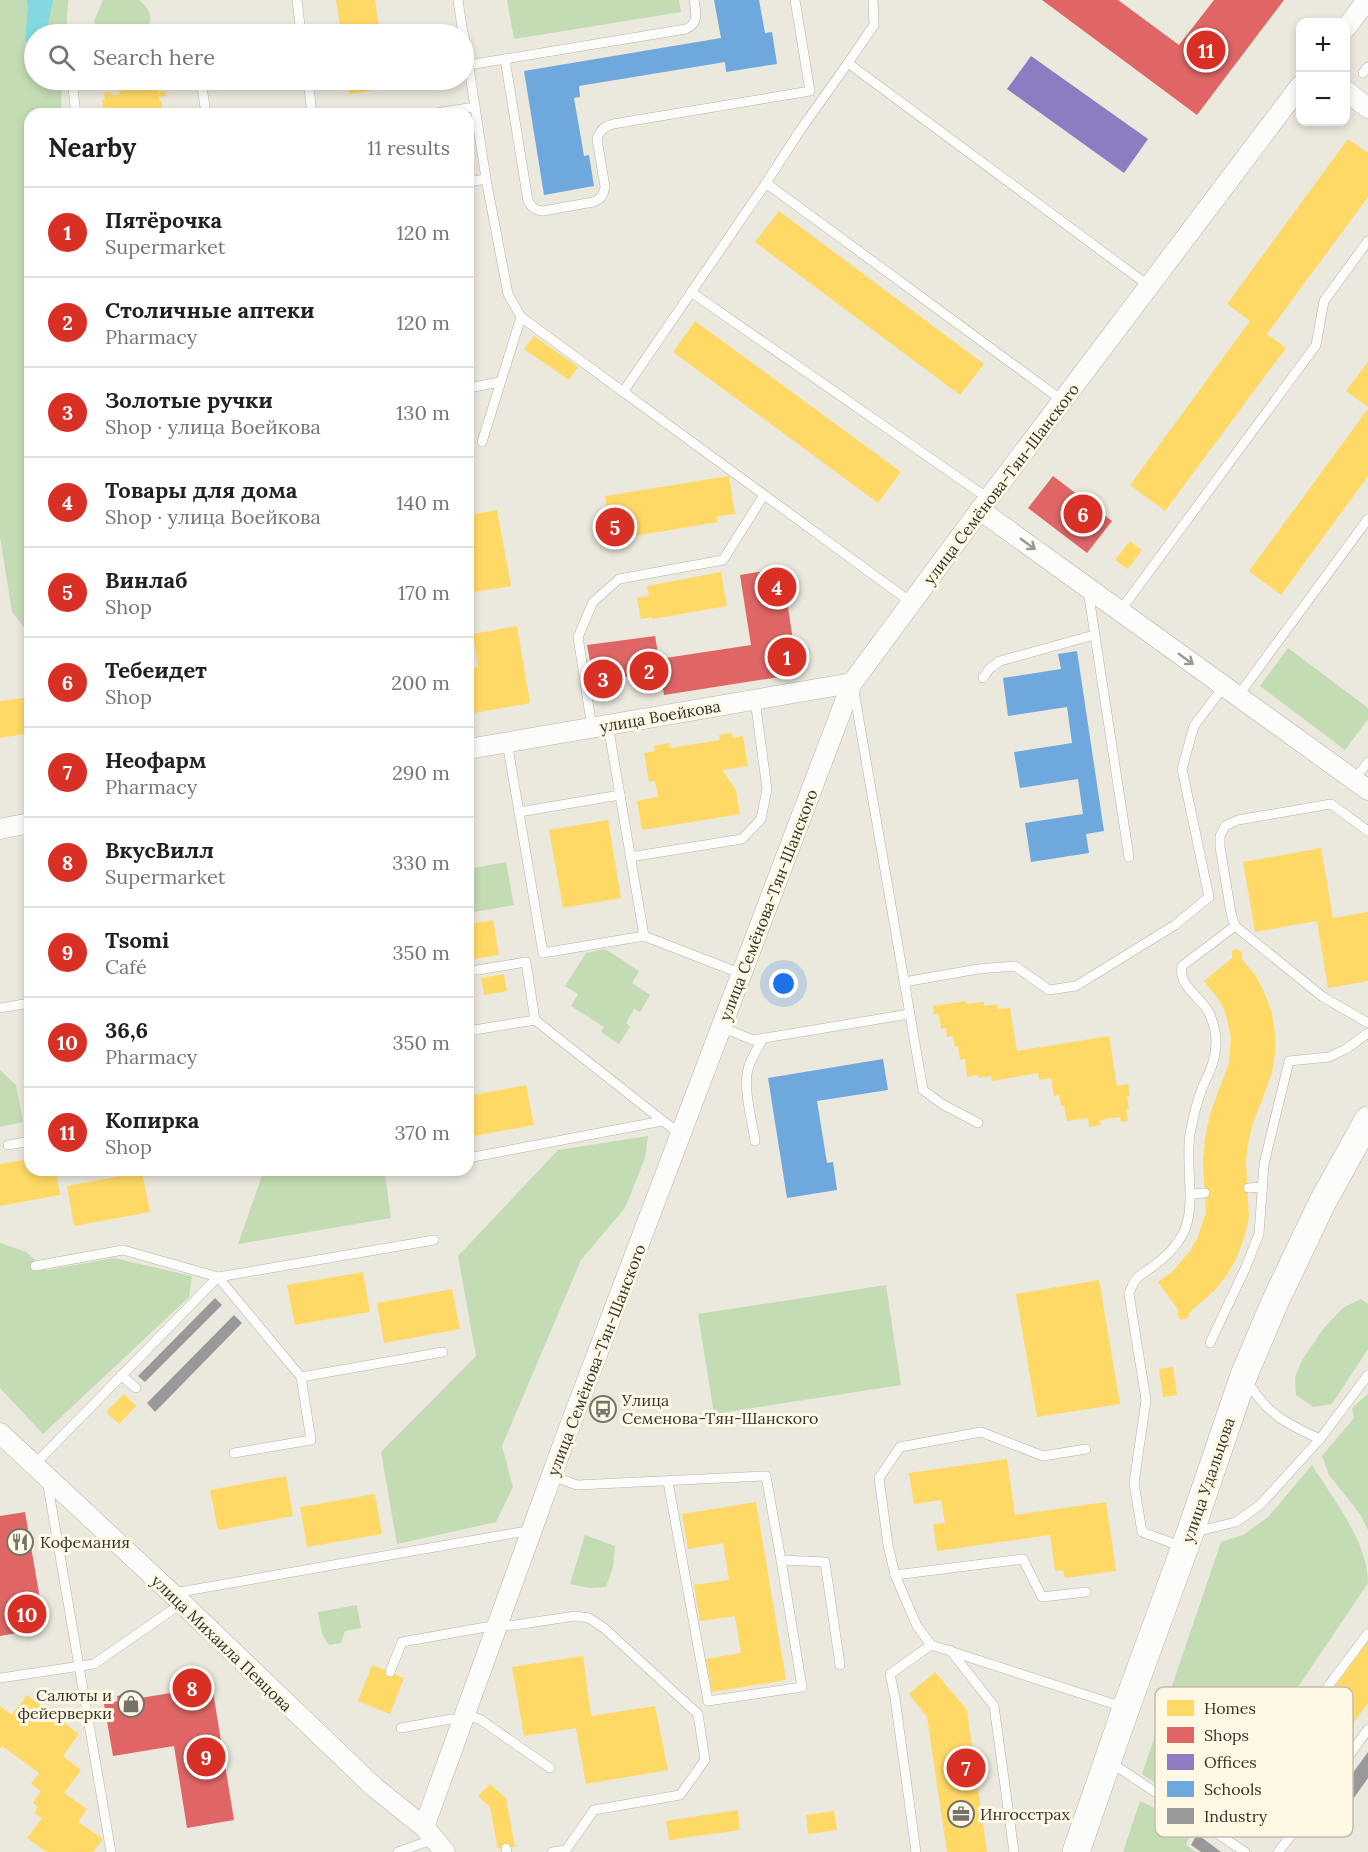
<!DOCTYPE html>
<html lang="en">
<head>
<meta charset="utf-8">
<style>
	body { margin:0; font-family:Lora,serif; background:#f6f6f6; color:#202124 }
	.controls { position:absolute; right:18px; top:18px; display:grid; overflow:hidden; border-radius:12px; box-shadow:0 3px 9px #0003 }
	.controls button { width:54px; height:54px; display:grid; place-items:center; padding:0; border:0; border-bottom:2px solid #e0e0e0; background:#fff; color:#202124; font:30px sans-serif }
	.you { position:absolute; left:784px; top:984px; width:21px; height:21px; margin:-15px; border:4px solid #fff; border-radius:50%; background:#1a73e8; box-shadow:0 0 0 9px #1a73e833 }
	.badge { display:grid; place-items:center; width:39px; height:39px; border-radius:50%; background:#d93025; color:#fff; font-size:20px; font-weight:700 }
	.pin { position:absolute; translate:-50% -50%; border:3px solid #fff; box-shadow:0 2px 6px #0006 }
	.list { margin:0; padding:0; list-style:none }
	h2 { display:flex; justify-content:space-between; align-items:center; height:78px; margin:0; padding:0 24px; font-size:26px }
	h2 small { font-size:20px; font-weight:400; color:#757577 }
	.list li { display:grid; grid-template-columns:39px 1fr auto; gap:18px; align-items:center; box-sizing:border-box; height:90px; padding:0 24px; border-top:2px solid #e0e0e0 }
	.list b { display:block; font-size:22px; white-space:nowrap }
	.list p { margin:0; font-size:20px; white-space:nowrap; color:#757577 }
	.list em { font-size:20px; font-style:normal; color:#757577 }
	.icon { flex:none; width:33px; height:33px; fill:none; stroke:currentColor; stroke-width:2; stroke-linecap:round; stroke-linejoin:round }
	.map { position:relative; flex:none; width:1368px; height:1852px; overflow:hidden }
	.search { position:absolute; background:#fff; box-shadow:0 3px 9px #0003; left:24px; top:24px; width:450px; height:66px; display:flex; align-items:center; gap:15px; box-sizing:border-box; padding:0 21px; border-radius:33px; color:#757577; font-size:22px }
	.panel { position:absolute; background:#fff; box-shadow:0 3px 9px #0003; left:24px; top:108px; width:450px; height:1068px; border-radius:18px }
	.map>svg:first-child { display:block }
	.green { fill:#c4dcb4 }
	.water { fill:#84d8e1 }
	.homes { fill:#ffd966 }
	.shops { fill:#e06666 }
	.offices { fill:#8e7cc3 }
	.schools { fill:#6fa8dc }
	.industry { fill:#999 }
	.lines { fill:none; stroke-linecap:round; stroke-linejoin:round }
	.lane-casing { stroke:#b6b3ab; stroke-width:10 }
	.street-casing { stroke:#b6b3ab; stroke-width:21 }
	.secondary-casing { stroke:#b6b3ab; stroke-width:28 }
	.lane { stroke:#fcfcfa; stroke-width:9 }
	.street { stroke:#fcfcfa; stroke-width:20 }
	.secondary { stroke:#fcfcfa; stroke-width:27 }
	.oneway { stroke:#999893 }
	.labels { text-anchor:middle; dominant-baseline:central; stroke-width:6; stroke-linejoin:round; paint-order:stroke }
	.street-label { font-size:16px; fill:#36342c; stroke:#fef8e4 }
	.poi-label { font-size:16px; fill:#36342c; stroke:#fef8e4; text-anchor:start }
	.key { fill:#fef8e4; stroke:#c2bdad; stroke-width:1.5 }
	.key-label { font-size:16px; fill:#36342c }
</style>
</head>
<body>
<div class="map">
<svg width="1368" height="1852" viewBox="0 0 1368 1852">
	<rect width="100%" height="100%" fill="#ebe8dd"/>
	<g class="green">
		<path d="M0,0H68L66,34H34V80H62L61,106L62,114H30V635L12,612L0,537Z"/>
		<path d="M103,0H139C147,7 153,14 149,25L108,34H99L94,21Z"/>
		<path d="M507,0H679L681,12L514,39Z"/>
		<path d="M1288,648L1368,708V719L1345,750L1260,686Z"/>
		<path d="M506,862L514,905L468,913V869Z"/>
		<path d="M605,949L639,971L632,983L650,995L640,1012L634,1009L626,1023L630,1027L619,1044L601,1032L604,1027L571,1006L578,994L565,986L586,953Z"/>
		<path d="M0,1070L16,1085L23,1122L0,1127Z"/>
		<path d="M648,1136L645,1158L625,1208L581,1260L502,1446L513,1487L496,1522L397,1544L381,1452L476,1356L458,1256L558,1150Z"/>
		<path d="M264,1170H378L385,1175L391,1218L238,1244Z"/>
		<path d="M0,1243L26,1252L47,1270L114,1258L192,1276L189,1297L43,1434L0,1388Z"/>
		<path d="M886,1285L901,1385L714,1414L698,1314Z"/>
		<path d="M1361,1299L1368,1304V1349L1332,1404L1313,1407L1296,1395L1295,1377L1302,1360L1324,1328L1344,1307Z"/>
		<path d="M1368,1394V1530L1360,1514L1329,1475L1322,1456L1354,1418L1352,1408Z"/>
		<path d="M1312,1465C1333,1499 1368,1542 1368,1583L1240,1773L1242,1788L1217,1824L1142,1774L1221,1542L1243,1535L1268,1517Z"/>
		<path d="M585,1535L615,1546L613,1567L606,1587L589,1588L570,1584Z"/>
		<path d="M357,1605L361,1628L345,1631L341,1643L329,1645L322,1634L318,1612Z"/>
		<path d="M1140,1801L1193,1827L1186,1845L1196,1852H1123Z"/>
	</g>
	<path class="water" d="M27,0H53L46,34H34V59L25,39L28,8Z"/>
	<g class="homes">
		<path d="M336,0H375L380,34H341Z"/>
		<path d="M44,80H61V81L45,83Z"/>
		<path d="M347,80H387L388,88L349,94Z"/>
		<path d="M152,82L153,85L157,84L158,92L165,91L166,96L159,97L160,101H162V112L164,111L165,114H108L107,107L103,108L102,100L105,99L104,93L111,92L112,95L120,94L119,91L149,86V83Z"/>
		<path d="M1348,139L1368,153V197L1267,334L1286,348L1165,511L1130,485L1250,321L1227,304Z"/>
		<path d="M779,211L984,364L960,395L755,242Z"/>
		<path d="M695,321L901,472L878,503L673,352Z"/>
		<path d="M534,336L578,367L569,380L524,349Z"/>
		<path d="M1368,362V407L1346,391Z"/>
		<path d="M1368,409V476L1281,595L1249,571Z"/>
		<path d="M729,476L735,514L717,516L718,522L629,537L628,531L611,533L605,496Z"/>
		<path d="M497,510L511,586L468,593V515Z"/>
		<path d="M1130,541L1142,550L1128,569L1115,560Z"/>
		<path d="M721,572L727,606L652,619V617L641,619L637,598L649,596L647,586Z"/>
		<path d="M517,626L530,703L468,714V668L478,667L473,634Z"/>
		<path d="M30,697V733L0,738V701Z"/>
		<path d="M732,733L733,738L743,736L748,766L722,770L736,790L740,814L642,830L637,801L658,797L655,781L649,782L644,753L655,751L654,746L669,743L670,748L720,740L719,735Z"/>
		<path d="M608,820L621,898L563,908L549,830Z"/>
		<path d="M1321,848L1333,918L1368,912V981L1328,988L1317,921L1255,932L1243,862Z"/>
		<path d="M493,920L499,955L468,960V924Z"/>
		<path d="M1236,949L1242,952V959L1256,976L1265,994L1272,1013L1275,1033V1053L1272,1073L1252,1126L1248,1144L1246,1162L1249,1218L1244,1238L1237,1257L1227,1275L1214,1291L1189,1313L1188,1318L1181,1320L1177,1314L1179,1311L1158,1282L1172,1272L1190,1251L1197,1239L1206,1213L1203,1161L1205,1138L1210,1114L1229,1063L1231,1037L1225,1011L1219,1000L1204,981L1232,958V951Z"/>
		<path d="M504,974L507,991L484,995L481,978Z"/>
		<path d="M966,1001L967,1004L984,1002V1006L997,1004L998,1009L1010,1008L1017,1051L1109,1036L1117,1086L1128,1084L1130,1096L1127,1097L1129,1109H1126L1128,1121L1121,1122L1120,1117L1100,1120L1101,1125L1089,1127L1088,1118L1067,1121L1064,1106H1061L1059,1095L1054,1096L1051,1078L1039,1080L1038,1073L992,1081L991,1076L979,1078V1075L967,1077L965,1059L960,1060L958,1046L955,1047L953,1036L947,1037L946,1028L941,1029L939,1014L934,1015L933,1006Z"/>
		<path d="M526,1085L534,1125L468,1137V1096Z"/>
		<path d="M30,1159V1170H56L60,1195L0,1206V1164Z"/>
		<path d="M142,1172L150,1212L74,1226L67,1186Z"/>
		<path d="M363,1272L370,1312L295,1325L287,1285Z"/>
		<path d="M1099,1280L1120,1404L1037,1417L1016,1294Z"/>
		<path d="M452,1289L460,1329L384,1343L377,1303Z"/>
		<path d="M1173,1367L1177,1395L1163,1397L1159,1369Z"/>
		<path d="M124,1394L136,1406L119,1424L106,1412Z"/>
		<path d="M1007,1459L1015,1515L1106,1502L1116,1571L1065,1578L1063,1570L1055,1571L1050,1535L937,1551L933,1524L945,1523L941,1500L914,1504L909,1473Z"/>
		<path d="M286,1476L293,1516L218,1530L210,1490Z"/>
		<path d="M375,1494L382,1534L307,1547L300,1507Z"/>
		<path d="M756,1502L786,1680L712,1692L706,1659L741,1653L735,1616L700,1621L694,1585L729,1580L723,1543L688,1549L682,1514Z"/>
		<path d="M1368,1641V1703L1294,1803L1264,1781Z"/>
		<path d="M583,1656L591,1716L655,1706L668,1770L586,1784L576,1728L524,1736L512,1667Z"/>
		<path d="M372,1665L404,1678L390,1714L358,1701Z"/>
		<path d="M935,1672L967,1710L987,1852H947L927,1717L909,1694Z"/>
		<path d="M27,1695L79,1734L63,1756L81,1770L64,1793L87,1809L78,1822L103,1839L93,1852H47L27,1838L42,1818L34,1813L38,1807L33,1803L41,1791L31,1784L39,1773L2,1746L0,1749V1706L12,1715Z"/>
		<path d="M490,1784L506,1798L515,1847L498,1849L490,1807L478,1796Z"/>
		<path d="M738,1810L740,1830L669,1840L666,1821Z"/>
		<path d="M834,1811L837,1830L808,1834L806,1815Z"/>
	</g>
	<g class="shops">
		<path d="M1042,0H1118L1179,45L1214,0H1284L1197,115Z"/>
		<path d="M1053,476L1112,521L1087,553L1028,508Z"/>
		<path d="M782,568L798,674L664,695L660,671L594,682L587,645L655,636L659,659L751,645L740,575Z"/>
		<path d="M25,1512L45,1628L0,1636V1516Z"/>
		<path d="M185,1673L187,1682L201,1680L202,1688L212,1686L234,1820L187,1828L174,1746L113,1756L104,1704L118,1701L117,1696L139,1693L140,1698L177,1692L175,1674Z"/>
	</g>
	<path class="offices" d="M1031,56L1148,139L1124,173L1007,89Z"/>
	<g class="schools">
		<path d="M714,0H759L765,33L772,32L777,64L726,72L725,62L579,86L580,97L574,98L584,156L589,155L594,186L544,195L524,71L721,38Z"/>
		<path d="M1077,651L1104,831L1086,834L1089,853L1031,862L1025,823L1083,814L1078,779L1020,788L1014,752L1072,743L1067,707L1008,716L1003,678L1061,669L1058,654Z"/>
		<path d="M883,1059L888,1090L817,1101L827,1163L833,1162L837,1190L787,1198L768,1078Z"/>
	</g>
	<g class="industry">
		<path d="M215,1298L222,1305L145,1382L138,1376Z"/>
		<path d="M234,1315L242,1323L155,1412L147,1403Z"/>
		<path d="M1368,1752V1778L1344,1812L1331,1803Z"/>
		<path d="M1197,1834L1221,1852H1201L1191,1845Z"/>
	</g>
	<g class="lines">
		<defs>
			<g id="lane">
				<path d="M297,0L301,34"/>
				<path d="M458,0L463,34"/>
				<path d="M694,0C696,13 699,23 686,29L505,59L528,201C532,208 535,210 543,211L593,202C601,199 603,196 605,187L597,139C600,130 604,127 613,124L810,91L795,0"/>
				<path d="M464,35L486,179L508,294L521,317L912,603"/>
				<path d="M848,63L874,25L873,0"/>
				<path d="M468,65L505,59"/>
				<path d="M1363,73L1368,67"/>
				<path d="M72,80L76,114"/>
				<path d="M201,80L206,114"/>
				<path d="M308,80L312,114"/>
				<path d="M430,114L475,107"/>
				<path d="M468,182L486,179"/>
				<path d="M766,183L1063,401"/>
				<path d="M691,292L989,499"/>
				<path d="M468,388L500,382"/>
				<path d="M623,392L766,183L799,132L848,63L1149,286"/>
				<path d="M482,442L521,317"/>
				<path d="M1088,590L1129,857"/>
				<path d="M1120,611L1316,345L1324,301L1368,241"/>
				<path d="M983,678L989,669L1000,661L1094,635"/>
				<path d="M854,691L923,1090L942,1104L978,1123"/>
				<path d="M1238,696L1368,519"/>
				<path d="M608,725L644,936L742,974"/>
				<path d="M592,728L578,637L593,602L619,579L723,560L764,495"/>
				<path d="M507,742L543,953L644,936"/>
				<path d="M1354,780L1368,762"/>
				<path d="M519,812L620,795"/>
				<path d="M1368,831L1331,804L1238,820L1225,826L1220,836V847L1231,913L1235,926L1323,997L1368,1023"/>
				<path d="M630,857L742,839L761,819L767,789L755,700"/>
				<path d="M904,982L978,969L1015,966L1049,990L1076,986L1175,925L1209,897L1182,769L1194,726L1224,686"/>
				<path d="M0,1008L30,1003"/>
				<path d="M535,1020L672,1128L681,1133"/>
				<path d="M721,1027L753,1040L909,1014"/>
				<path d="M468,1031L535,1020L526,962L477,970"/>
				<path d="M755,1141C752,1120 743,1089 748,1069C751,1058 758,1048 763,1038"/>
				<path d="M8,1145L30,1141"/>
				<path d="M468,1158L662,1121"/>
				<path d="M1248,1188L1262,1187"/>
				<path d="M1190,1194L1205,1193"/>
				<path d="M35,1266L123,1250L218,1277L301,1377L443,1352"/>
				<path d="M1210,1343L1245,1269L1259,1234L1264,1164L1289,1061L1329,1057L1346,1049L1368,1033"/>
				<path d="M121,1375L136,1388"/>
				<path d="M1247,1380C1266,1414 1287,1424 1320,1439"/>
				<path d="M1086,1449L1043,1456L981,1432L900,1447L879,1478L888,1545L895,1575L1023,1559L1042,1597L1086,1592"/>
				<path d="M234,1453L311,1440L301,1377"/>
				<path d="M34,1465L218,1277L434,1240"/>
				<path d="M552,1476L577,1485L766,1476L781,1560L825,1562L840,1665"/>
				<path d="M47,1480L111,1852"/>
				<path d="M668,1482L708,1701L802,1687L781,1560"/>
				<path d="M1195,1532L1236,1522L1260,1505L1320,1439L1368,1375"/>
				<path d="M1183,1547L1142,1532L1134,1483L1146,1400L1129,1294C1131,1289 1133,1282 1137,1278C1141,1274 1147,1271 1152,1267C1165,1258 1175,1248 1183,1234C1197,1206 1185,1167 1190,1134C1193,1118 1197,1101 1203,1086C1210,1071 1216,1059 1216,1042C1216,1032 1213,1021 1208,1011C1199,996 1178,985 1182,966L1235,926"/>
				<path d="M895,1575L917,1626L931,1645"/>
				<path d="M174,1593L532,1530"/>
				<path d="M950,1650L994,1706L1014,1852"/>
				<path d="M390,1672L402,1642L486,1627L515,1625L575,1616L589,1618L604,1628L698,1714L705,1760L680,1795L594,1810L566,1850L552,1852"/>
				<path d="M0,1678L94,1664L182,1603"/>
				<path d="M466,1714L481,1720L550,1768"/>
				<path d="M401,1728L451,1719L463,1723"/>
				<path d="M1110,1762L1245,1852"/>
				<path d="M1302,1822L1256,1783L1368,1633"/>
				<path d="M506,1848L507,1852"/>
				<path d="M398,1852L434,1839"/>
				<path d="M916,1852L895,1698L890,1674L931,1645L1123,1707"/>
				<path d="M1278,1852L1302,1822L1368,1729"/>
			</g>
			<g id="street">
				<path d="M1346,28L1367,0"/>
				<path d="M1346,91L1368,108"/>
				<path d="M980,510L1368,790"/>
				<path d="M468,749L852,683"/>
				<path d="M0,829L30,823"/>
				<path d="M0,1433L182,1603L374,1787L424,1827L445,1852"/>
				<path d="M424,1827L566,1436L852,683L980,510L1300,86"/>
			</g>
			<path id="secondary" d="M1076,1852L1126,1708L1190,1533L1244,1375L1274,1304L1322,1203L1368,1120"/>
		</defs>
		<use href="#lane" class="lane-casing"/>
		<use href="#street" class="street-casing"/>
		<use href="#secondary" class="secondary-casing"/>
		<use href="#lane" class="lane"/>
		<use href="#street" class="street"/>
		<use href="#secondary" class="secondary"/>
	</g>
	<defs><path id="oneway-shaft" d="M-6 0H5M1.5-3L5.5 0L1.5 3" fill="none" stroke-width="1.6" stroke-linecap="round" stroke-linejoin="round" transform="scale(1.5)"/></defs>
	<g class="oneway">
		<use href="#oneway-shaft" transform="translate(1028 544) rotate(36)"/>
		<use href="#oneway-shaft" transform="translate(1186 659) rotate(36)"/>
	</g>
	<defs>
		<symbol id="bus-ring" viewBox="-11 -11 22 22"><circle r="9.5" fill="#fef8e4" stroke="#75736a" stroke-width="1.5"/><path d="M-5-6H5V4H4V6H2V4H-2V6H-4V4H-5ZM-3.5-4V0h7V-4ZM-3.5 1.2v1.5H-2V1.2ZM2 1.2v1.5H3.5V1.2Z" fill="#75736a"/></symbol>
		<symbol id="restaurant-ring" viewBox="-11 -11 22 22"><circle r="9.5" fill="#fef8e4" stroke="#75736a" stroke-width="1.5"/><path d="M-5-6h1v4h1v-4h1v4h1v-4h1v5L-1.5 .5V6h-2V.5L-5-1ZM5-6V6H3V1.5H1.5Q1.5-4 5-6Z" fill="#75736a"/></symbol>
		<symbol id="shop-ring" viewBox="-11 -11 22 22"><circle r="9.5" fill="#fef8e4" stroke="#75736a" stroke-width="1.5"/><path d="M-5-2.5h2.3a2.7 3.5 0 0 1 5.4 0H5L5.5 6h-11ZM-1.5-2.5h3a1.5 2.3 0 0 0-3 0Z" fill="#75736a"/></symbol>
		<symbol id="office-ring" viewBox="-11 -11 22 22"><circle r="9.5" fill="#fef8e4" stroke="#75736a" stroke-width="1.5"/><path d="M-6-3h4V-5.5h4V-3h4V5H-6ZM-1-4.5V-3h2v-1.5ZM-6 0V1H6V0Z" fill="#75736a"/></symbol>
	</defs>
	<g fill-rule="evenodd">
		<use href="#bus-ring" x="588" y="1394" width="30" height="30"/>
		<use href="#restaurant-ring" x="5" y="1527" width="30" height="30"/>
		<use href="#shop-ring" x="116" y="1689" width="30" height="30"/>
		<use href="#office-ring" x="946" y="1799" width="30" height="30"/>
	</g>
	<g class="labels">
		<g class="street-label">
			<text transform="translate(1001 484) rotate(-53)">улица Семёнова-Тян-Шанского</text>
			<text transform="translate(660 716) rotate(-10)">улица Воейкова</text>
			<text transform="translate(768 905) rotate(-69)">улица Семёнова-Тян-Шанского</text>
			<text transform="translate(596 1360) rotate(-69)">улица Семёнова-Тян-Шанского</text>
			<text transform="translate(1208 1480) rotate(-71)">улица Удальцова</text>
			<text transform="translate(222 1643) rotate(44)">улица Михаила Певцова</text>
		</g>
		<g class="poi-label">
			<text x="622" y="1400">Улица<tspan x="622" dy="18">Семенова-Тян-Шанского</tspan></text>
			<text x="40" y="1542">Кофемания</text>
			<text x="112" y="1695" text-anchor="end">Салюты и<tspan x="112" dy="18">фейерверки</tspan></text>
			<text x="980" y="1814">Ингосстрах</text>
		</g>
	</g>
	<rect x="1155" y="1687" width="198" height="150" rx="9" class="key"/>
	<rect x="1167" y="1700" width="27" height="16" fill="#ffd966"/>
	<rect x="1167" y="1727" width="27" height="16" fill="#e06666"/>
	<rect x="1167" y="1754" width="27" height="16" fill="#8e7cc3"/>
	<rect x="1167" y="1781" width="27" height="16" fill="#6fa8dc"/>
	<rect x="1167" y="1808" width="27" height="16" fill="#999"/>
	<g class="key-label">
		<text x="1204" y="1714">Homes</text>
		<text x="1204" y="1741">Shops</text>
		<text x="1204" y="1768">Offices</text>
		<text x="1204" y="1795">Schools</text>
		<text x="1204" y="1822">Industry</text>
	</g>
</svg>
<div class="controls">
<button>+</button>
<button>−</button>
</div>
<div class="you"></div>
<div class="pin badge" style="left:787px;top:657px">1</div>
<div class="pin badge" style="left:649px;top:671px">2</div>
<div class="pin badge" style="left:603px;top:679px">3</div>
<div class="pin badge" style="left:777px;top:587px">4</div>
<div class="pin badge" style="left:615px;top:527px">5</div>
<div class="pin badge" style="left:1083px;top:514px">6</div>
<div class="pin badge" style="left:966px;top:1768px">7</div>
<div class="pin badge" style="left:192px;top:1688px">8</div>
<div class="pin badge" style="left:206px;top:1757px">9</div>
<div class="pin badge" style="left:27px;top:1614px">10</div>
<div class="pin badge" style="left:1206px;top:50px">11</div>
<div class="search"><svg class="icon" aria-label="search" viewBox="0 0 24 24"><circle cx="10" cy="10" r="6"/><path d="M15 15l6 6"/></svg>Search here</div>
<section class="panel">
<h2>Nearby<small>11 results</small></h2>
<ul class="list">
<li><span class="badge">1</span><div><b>Пятёрочка</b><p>Supermarket</p></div><em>120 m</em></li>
<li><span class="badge">2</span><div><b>Столичные аптеки</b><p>Pharmacy</p></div><em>120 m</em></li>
<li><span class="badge">3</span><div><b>Золотые ручки</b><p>Shop · улица Воейкова</p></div><em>130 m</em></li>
<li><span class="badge">4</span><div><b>Товары для дома</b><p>Shop · улица Воейкова</p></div><em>140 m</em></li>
<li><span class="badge">5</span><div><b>Винлаб</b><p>Shop</p></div><em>170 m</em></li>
<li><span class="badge">6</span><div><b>Тебеидет</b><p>Shop</p></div><em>200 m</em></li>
<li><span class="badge">7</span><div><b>Неофарм</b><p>Pharmacy</p></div><em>290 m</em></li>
<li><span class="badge">8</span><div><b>ВкусВилл</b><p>Supermarket</p></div><em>330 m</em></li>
<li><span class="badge">9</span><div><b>Tsomi</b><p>Café</p></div><em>350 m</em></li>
<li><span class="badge">10</span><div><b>36,6</b><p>Pharmacy</p></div><em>350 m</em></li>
<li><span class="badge">11</span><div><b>Копирка</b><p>Shop</p></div><em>370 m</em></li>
</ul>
</section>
</div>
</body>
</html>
